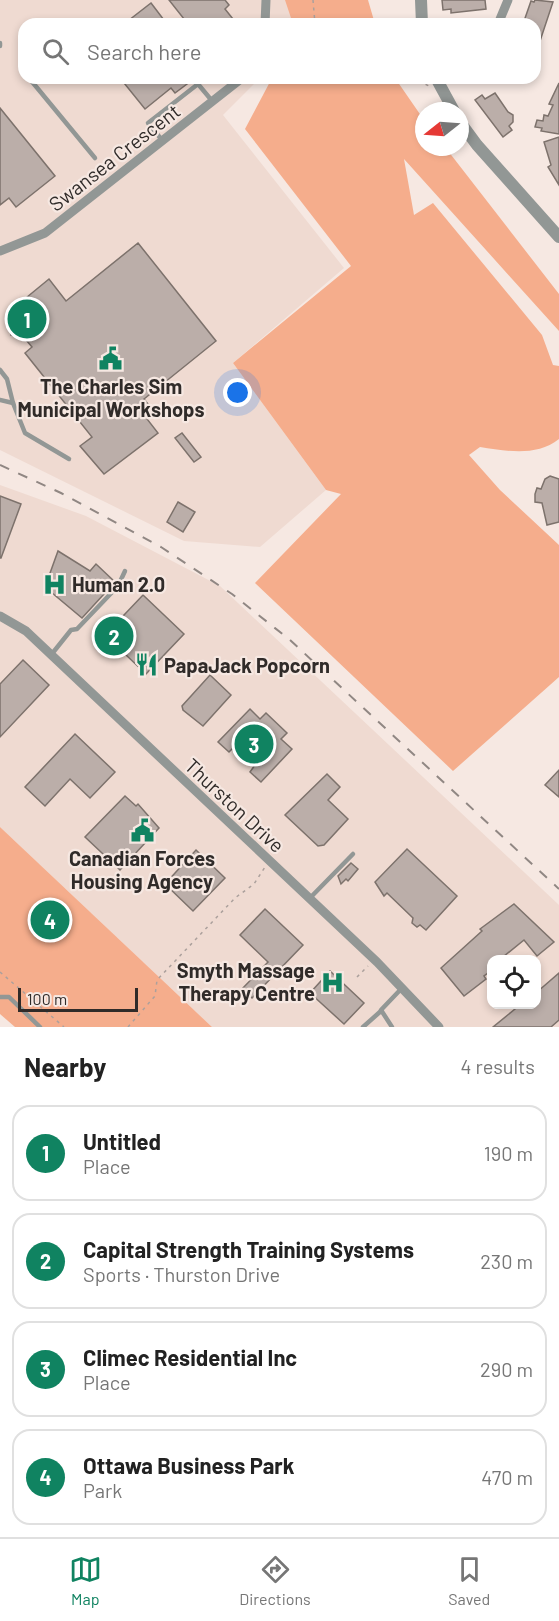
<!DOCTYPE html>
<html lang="en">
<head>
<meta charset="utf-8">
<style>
	body { margin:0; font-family:Barlow,sans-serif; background:#f2f2f2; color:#222 }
	.controls { position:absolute; right:18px; bottom:18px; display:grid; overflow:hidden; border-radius:12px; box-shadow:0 3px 9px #0003 }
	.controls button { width:54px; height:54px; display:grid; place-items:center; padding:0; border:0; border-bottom:2px solid #e0e0e0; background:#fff; color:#222; font:30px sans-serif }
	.compass { position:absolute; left:415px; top:102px; width:54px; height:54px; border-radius:50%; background:#fff; box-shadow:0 3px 9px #0003; rotate:253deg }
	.scale { position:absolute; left:18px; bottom:15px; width:120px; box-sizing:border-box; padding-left:6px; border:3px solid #302b29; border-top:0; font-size:16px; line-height:21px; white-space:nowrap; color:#302b29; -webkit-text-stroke:4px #f6e8e2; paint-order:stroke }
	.you { position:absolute; left:238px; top:393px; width:21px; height:21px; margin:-15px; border:4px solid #fff; border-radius:50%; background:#1a73e8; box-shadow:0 0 0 9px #1a73e833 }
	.badge { display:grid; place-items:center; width:39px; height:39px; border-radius:50%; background:#108361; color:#fff; font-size:20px; font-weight:700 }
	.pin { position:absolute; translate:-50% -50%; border:3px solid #fff; box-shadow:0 2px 6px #0006 }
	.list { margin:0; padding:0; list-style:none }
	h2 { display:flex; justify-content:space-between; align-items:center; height:78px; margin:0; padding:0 24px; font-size:26px }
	h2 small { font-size:20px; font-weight:400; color:#767676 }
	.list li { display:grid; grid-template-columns:39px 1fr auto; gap:18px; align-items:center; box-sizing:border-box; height:96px; margin:0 12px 12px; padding:0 12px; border:2px solid #e0e0e0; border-radius:18px }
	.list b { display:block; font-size:22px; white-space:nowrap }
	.list p { margin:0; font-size:20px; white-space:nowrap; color:#767676 }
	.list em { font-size:20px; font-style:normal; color:#767676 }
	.icon { flex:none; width:33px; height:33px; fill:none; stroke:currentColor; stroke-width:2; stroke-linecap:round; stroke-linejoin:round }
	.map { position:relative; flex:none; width:559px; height:1027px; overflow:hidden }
	.search { position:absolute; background:#fff; box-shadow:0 3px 9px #0003; left:18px; right:18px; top:18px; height:66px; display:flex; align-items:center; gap:15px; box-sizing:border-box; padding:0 21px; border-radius:18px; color:#767676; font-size:22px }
	.sheet { height:510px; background:#fff }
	nav { display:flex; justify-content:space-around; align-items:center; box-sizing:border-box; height:84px; border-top:2px solid #e0e0e0; background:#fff; font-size:16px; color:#767676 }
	nav a { display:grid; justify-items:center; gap:3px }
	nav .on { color:#108361 }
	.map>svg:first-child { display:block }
	.built { fill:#efdad1; fill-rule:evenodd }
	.green { fill:#f5ad8c }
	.building { fill:#bbaea9; stroke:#7d726c; stroke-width:1.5 }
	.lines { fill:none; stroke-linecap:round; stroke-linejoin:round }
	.path { stroke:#aba09c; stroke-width:1.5; stroke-dasharray:3 4.5; stroke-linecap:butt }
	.service { stroke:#929795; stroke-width:4.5 }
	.minor { stroke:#929795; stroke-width:9 }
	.tertiary { stroke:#929795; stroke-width:12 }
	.rail { stroke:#908783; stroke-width:2; stroke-dasharray:10 10; stroke-linecap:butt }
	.labels { text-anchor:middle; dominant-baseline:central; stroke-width:4.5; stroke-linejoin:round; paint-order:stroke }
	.street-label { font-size:20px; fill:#302b29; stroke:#f6e8e2 }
	.poi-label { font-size:20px; font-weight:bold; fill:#302b29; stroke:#f6e8e2 }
</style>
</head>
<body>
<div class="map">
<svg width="559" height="1027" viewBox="0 0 559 1027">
	<rect width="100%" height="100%" fill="#f6e8e2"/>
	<g class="built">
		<path d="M0,0H297L306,24H24V78H260L223,115L344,268L233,363L326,490L260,547L184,541L0,450Z"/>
		<path d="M0,485L86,516L220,586L559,905V1027H212L0,827ZM492,960H536V1005H492Z"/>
	</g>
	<g class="green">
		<path d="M285,0H368L375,24H293Z"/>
		<path d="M272,78H395L424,120V147H445L559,294V331L404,159L414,215L433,203L542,335L553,365L559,366V439C536,457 507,451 480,447L469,455L500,490L559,545V677L453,771L255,583L341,494L326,490L233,363L351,266L245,129Z"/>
		<path d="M0,827L212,1027H15L0,1014Z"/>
	</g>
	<g class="building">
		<path d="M169,0H225L229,5L225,9L237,24H188Z"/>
		<path d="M442,0H485L486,9L451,13V9L443,10Z"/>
		<path d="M535,0L553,2L536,53L535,24H523L531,1L534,2Z"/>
		<path d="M151,3L167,24H124Z"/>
		<path d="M120,78H195L175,93L171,88L145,109Z"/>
		<path d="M559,83V134L541,131L542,128L535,127L537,120L543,121L544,115L548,116L553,105L549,104Z"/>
		<path d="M495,93L508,112L513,115V122L509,126L512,130L503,137L475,100L482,95L485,99Z"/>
		<path d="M0,108L55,176L16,207L9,198L0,205Z"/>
		<path d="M559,137V185L548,167L551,165L544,142Z"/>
		<path d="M138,243L216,341L144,399L148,404L140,410L158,433L104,474L80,446L92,437L25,353L32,347L21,334L11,335L10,321H22L21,302L49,279L66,301Z"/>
		<path d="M182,433L201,457L194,462L175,438Z"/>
		<path d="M550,476L559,479V522L547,525L542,503L535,502V494L537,488L541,489L545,479Z"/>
		<path d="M0,496L21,504L1,558H0Z"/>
		<path d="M178,502L195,512L183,532L167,522Z"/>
		<path d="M58,551L90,571L96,564L115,582L82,618L45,587Z"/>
		<path d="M143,595L184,634L146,674L105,635Z"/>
		<path d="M23,660L49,685L0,737V684Z"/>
		<path d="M210,675L231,695L203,726L183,710L182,706Z"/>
		<path d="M250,709L260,719L266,713L287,733L281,739L292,749L261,782L250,772L255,765L235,746L229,752L218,742Z"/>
		<path d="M75,734L115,772L90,798L70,779L45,806L25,787Z"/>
		<path d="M559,770V797L545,785Z"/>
		<path d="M327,774L340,787L328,800L348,819L324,845L318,846L285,815Z"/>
		<path d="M125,796L136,806L138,804L159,828L120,870L85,837Z"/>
		<path d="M407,849L457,896L426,930L420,925L417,927L412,923L413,918L387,893L384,896L375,882Z"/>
		<path d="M196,850L225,878L193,911L165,884Z"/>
		<path d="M351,863L358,869L348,881L346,879L341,884L338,876Z"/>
		<path d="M514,904L554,942L537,956L524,940L503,957L505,960H492V970L484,976L486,979L464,996L441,968L482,931L480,929Z"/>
		<path d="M265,909L303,945L252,998L242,989L268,962L240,935Z"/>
		<path d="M330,971L364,1003L344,1024L310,993Z"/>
		<path d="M559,973V1020L551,1027H493L520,1005H537V992Z"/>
	</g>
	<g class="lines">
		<g class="path">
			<path d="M313,0L315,24"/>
			<path d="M412,78L429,86"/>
			<path d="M0,972L64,1027"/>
			<path d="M357,977L368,966"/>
			<path d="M128,1027L155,996L157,980L235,898L254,884L265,867"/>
		</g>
		<g class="service">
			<path d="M0,43V46"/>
			<path d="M22,70L24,72"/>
			<path d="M29,78L95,158"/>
			<path d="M162,140L148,123L198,84L213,102"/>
			<path d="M0,370L7,379L13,403L0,400"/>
			<path d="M13,403L25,433L69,459"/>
			<path d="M51,655L71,630L77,629L118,586L125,571"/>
			<path d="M309,899L353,854"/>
			<path d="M0,997H9L40,1027"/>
			<path d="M363,1027L381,1011"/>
			<path d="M392,1027L381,1010L402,988"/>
		</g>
		<g class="minor">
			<path d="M265,24L266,0"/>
			<path d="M498,24L508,0"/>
			<path d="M0,251L45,233L242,78"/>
			<path d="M0,616L26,631L377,962L439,1027"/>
		</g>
		<g class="tertiary">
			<path d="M421,0L422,24"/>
			<path d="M436,78L454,111"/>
			<path d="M460,122L477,145L559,237"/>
		</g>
		<path class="rail" d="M0,465L61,493L161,547L232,594L290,640L559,889"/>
	</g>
	<defs>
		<symbol id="civic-bare" viewBox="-9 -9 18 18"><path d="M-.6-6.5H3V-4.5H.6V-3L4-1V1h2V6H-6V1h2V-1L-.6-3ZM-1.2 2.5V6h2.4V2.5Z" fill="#108361" stroke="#f6e8e2" stroke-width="2.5" paint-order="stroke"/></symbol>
		<symbol id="hospital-bare" viewBox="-9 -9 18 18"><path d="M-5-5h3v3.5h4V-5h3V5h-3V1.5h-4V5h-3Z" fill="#108361" stroke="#f6e8e2" stroke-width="2.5" paint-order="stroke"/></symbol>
		<symbol id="restaurant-bare" viewBox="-9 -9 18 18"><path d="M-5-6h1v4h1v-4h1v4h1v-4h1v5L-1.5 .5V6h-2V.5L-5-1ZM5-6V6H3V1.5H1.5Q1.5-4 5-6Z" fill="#108361" stroke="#f6e8e2" stroke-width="2.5" paint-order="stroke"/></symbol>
	</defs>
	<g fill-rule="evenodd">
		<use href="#civic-bare" x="94" y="342" width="33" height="33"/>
		<use href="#hospital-bare" x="38" y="568" width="33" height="33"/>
		<use href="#restaurant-bare" x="130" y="648" width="33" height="33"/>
		<use href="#civic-bare" x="126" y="814" width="33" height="33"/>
		<use href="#hospital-bare" x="316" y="966" width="33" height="33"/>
	</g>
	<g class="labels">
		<g class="street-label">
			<text transform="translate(114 157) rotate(-38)">Swansea Crescent</text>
			<text transform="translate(235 805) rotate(43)">Thurston Drive</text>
		</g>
		<g class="poi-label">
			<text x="111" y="386">The Charles Sim<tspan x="111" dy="23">Municipal Workshops</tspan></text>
			<text x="72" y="584" text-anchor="start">Human 2.0</text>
			<text x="164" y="665" text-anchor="start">PapaJack Popcorn</text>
			<text x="142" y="858">Canadian Forces<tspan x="142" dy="23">Housing Agency</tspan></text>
			<text x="315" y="970" text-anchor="end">Smyth Massage<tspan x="315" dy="23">Therapy Centre</tspan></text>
		</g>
	</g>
</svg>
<div class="controls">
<button><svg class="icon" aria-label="locate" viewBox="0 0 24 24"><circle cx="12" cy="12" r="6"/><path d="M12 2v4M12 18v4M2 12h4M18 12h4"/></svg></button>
</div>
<svg class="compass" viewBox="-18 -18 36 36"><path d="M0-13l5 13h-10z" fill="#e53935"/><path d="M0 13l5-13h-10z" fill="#767676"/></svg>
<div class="scale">100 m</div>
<div class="you"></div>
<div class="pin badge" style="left:27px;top:319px">1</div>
<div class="pin badge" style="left:114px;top:636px">2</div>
<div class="pin badge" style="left:254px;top:744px">3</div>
<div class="pin badge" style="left:50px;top:920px">4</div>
<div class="search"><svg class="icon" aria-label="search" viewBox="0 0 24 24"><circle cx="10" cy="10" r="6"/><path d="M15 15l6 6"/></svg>Search here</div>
</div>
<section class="sheet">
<h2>Nearby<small>4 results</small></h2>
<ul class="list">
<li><span class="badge">1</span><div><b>Untitled</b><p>Place</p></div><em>190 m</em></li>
<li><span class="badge">2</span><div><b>Capital Strength Training Systems</b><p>Sports · Thurston Drive</p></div><em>230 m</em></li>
<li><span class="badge">3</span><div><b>Climec Residential Inc</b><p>Place</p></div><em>290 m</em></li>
<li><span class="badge">4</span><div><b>Ottawa Business Park</b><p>Park</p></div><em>470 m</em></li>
</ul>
</section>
<nav>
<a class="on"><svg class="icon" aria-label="map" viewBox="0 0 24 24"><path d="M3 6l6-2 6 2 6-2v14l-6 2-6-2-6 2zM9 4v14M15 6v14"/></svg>Map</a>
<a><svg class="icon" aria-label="directions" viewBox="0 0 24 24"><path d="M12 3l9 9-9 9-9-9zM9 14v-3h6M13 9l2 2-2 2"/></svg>Directions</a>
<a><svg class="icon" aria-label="saved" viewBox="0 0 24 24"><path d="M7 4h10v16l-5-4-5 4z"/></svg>Saved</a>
</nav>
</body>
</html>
